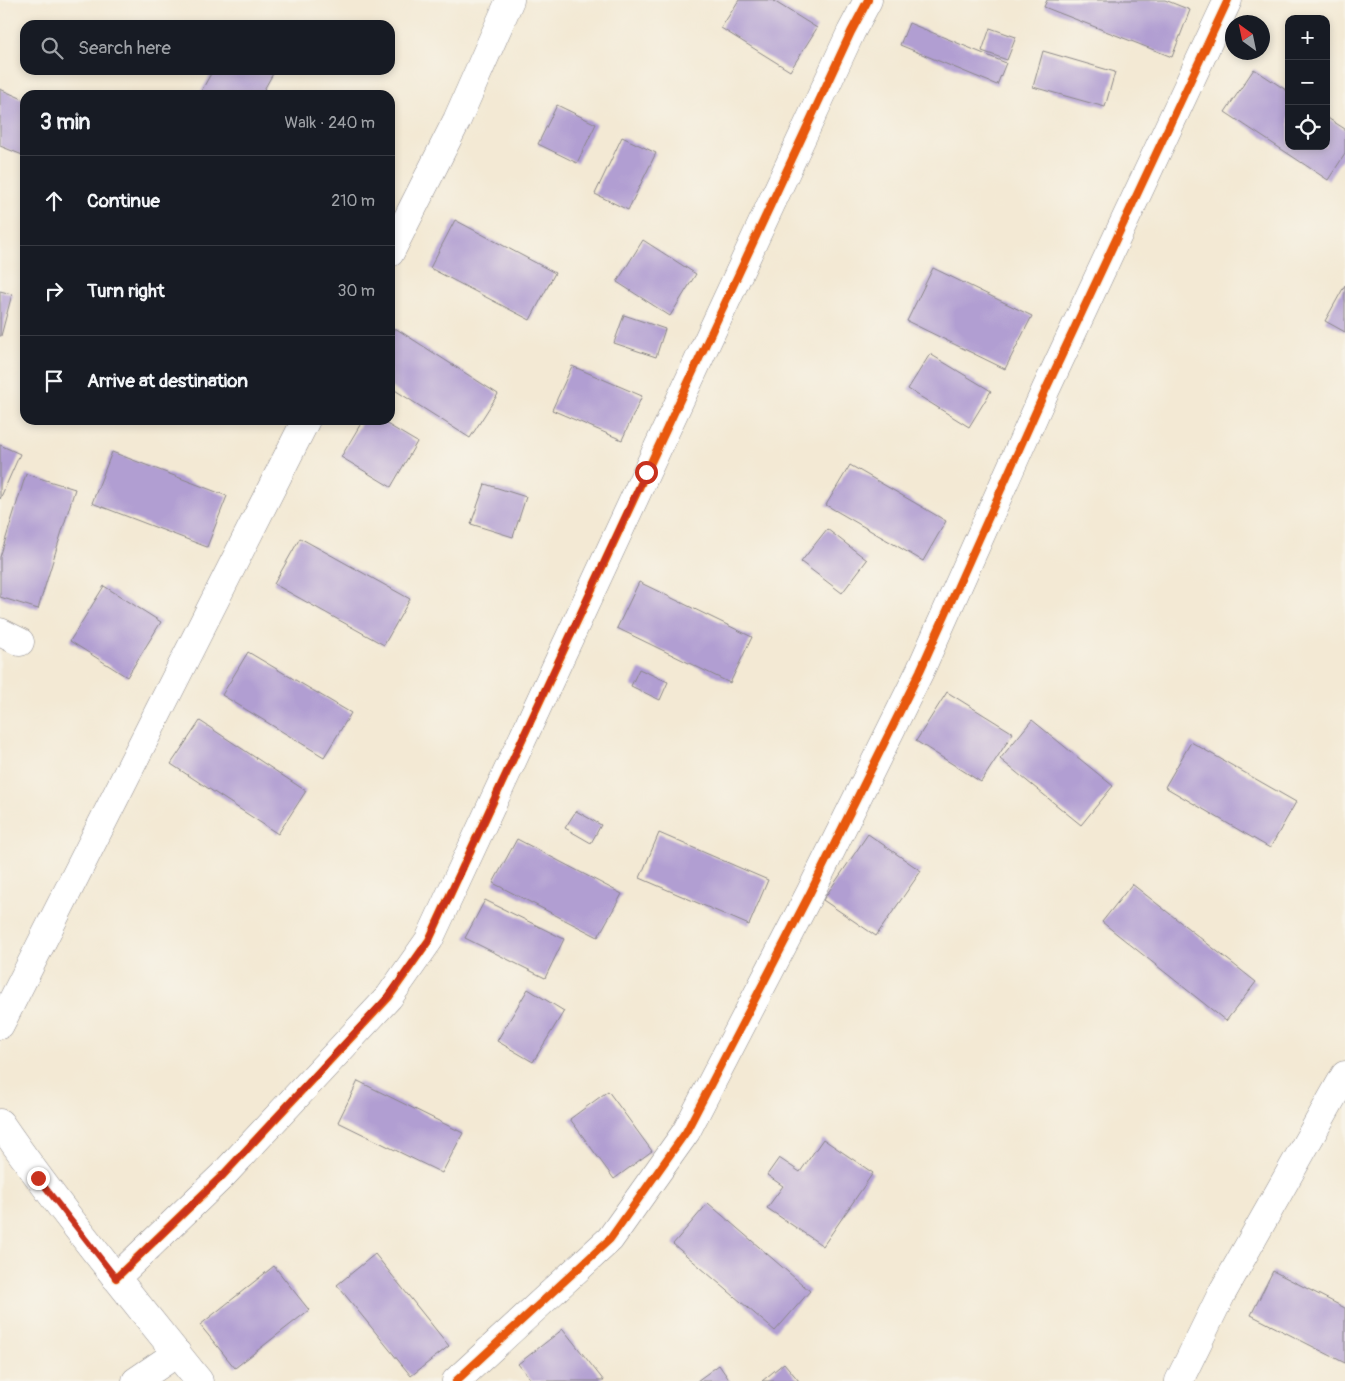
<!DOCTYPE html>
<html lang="en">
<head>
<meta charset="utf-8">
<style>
	body { margin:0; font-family:Pangolin,sans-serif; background:#242831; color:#f1f3f6 }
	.controls { position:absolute; right:15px; top:15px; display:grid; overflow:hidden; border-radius:10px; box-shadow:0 2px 8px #0003 }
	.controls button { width:45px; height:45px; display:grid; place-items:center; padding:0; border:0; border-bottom:1px solid #363941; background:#171b24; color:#f1f3f6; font:25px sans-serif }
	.compass { position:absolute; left:1225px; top:15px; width:45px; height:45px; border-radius:50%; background:#171b24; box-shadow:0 2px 8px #0003; rotate:327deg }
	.stop { position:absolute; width:15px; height:15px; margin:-11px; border:4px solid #c8321e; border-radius:50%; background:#fff }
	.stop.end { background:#c8321e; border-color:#fff; box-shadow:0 1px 5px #0008 }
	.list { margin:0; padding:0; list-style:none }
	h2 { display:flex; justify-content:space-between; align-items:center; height:65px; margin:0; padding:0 20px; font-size:21px }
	h2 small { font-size:16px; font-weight:400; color:#9ea1a6 }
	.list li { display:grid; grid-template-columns:32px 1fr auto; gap:15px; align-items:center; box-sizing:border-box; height:90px; padding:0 20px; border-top:1px solid #363941 }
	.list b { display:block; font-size:19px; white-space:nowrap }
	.list em { font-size:16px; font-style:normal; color:#9ea1a6 }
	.icon { flex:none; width:28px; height:28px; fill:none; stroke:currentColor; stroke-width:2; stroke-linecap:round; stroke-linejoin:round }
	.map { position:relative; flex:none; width:1345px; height:1381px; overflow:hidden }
	.search { position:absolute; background:#171b24; box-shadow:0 2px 8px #0003; left:20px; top:20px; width:375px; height:55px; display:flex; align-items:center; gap:12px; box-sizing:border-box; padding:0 18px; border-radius:15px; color:#9ea1a6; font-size:19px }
	.panel { position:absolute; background:#171b24; box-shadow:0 2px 8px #0003; left:20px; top:90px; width:375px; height:335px; border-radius:15px }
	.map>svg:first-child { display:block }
	.building { fill:#b19ed2 }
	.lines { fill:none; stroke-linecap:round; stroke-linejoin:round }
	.street-casing { stroke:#8a8688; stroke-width:29 }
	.street { stroke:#fff; stroke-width:28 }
	.cycleway-casing { stroke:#f7f3e8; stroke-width:11 }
	.cycleway { stroke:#e8590c; stroke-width:8 }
	.route { stroke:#c8321e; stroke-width:6 }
</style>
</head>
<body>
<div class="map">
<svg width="1345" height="1381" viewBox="0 0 1345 1381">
	<rect width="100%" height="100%" fill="#f7f3e8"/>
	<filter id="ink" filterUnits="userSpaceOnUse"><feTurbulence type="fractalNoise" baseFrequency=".02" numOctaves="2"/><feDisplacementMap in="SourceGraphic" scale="10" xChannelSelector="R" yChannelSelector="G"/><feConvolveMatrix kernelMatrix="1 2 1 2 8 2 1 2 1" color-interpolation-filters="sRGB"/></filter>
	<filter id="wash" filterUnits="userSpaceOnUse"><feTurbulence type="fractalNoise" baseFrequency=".0096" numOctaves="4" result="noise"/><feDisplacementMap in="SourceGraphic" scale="20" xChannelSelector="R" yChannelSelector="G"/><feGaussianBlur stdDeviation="1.12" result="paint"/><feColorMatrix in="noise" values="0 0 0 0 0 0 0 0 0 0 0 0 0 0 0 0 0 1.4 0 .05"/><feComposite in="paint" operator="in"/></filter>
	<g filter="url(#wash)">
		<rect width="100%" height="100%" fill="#f3e9d4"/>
		<g id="blocks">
			<g class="building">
				<path d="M739,0H772L817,28L790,71L721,28Z"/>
				<path d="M1047,0H1165L1190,10L1172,57L1044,7Z"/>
				<path d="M909,23L1006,63L997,85L900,45Z"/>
				<path d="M990,28L1016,37L1007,60L982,51Z"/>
				<path d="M1043,51L1115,72L1105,107L1033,87Z"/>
				<path d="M1254,69L1289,92V146H1326V117L1345,129V154L1328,180L1225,112Z"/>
				<path d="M213,70H275L261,95H199Z"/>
				<path d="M0,89L25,100V156L0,146Z"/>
				<path d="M557,105L596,124L577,163L538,144Z"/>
				<path d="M622,137L656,153L628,210L595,194Z"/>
				<path d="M455,220L555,273L530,320L430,268Z"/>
				<path d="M643,240L696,274L670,316L617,282Z"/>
				<path d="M933,268L1032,316L1005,369L907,321Z"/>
				<path d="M1345,285V332L1325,321Z"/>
				<path d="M0,291L12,294L1,336H0Z"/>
				<path d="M624,315L665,329L656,357L614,343Z"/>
				<path d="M395,328L498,394L470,438L390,387V336Z"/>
				<path d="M930,354L991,391L969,427L908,389Z"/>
				<path d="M572,366L642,396L622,440L552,410Z"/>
				<path d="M363,420H380L417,442L391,487L341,457Z"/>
				<path d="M0,445L20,454L0,499Z"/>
				<path d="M112,452L227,496L207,547L92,503Z"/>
				<path d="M850,465L946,521L923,561L826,505Z"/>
				<path d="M26,474L75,489L38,609L0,597V557Z"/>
				<path d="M485,484L526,497L513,537L471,524Z"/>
				<path d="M827,529L867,560L842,593L801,562Z"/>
				<path d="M300,538L410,599L384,645L274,584Z"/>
				<path d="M639,582L752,637L730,683L617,628Z"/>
				<path d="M104,586L161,622L127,677L70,641Z"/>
				<path d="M248,652L351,713L324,757L222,695Z"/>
				<path d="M639,669L668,682L660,700L631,686Z"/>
				<path d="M947,692L1013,733L981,782L916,741Z"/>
				<path d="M1032,720L1113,786L1081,825L1000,759Z"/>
				<path d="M200,721L306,791L278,834L171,764Z"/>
				<path d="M1191,742L1296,802L1270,848L1165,787Z"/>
				<path d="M576,811L601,825L591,843L565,828Z"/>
				<path d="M659,833L768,880L749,925L640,878Z"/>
				<path d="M868,834L921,871L876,936L823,900Z"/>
				<path d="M517,839L622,894L598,937L493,883Z"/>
				<path d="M1132,884L1256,982L1226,1021L1102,922Z"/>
				<path d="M485,900L564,939L545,978L465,938Z"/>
				<path d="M528,989L564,1011L533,1062L497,1041Z"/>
				<path d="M358,1081L463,1133L442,1173L338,1122Z"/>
				<path d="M608,1091L652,1151L614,1179L570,1119Z"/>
				<path d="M823,1139L873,1173L823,1246L767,1208L783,1186L767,1175L779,1158L800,1172Z"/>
				<path d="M708,1203L810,1291L775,1331L673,1244Z"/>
				<path d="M375,1254L449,1346L411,1376L337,1285Z"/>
				<path d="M274,1266L309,1310L235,1368L200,1325Z"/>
				<path d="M1273,1271L1345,1308V1363L1251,1315Z"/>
				<path d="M563,1329L604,1381H532L518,1364Z"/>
				<path d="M784,1363L799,1381H762Z"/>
				<path d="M719,1365L730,1381H697Z"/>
			</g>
		</g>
	</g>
	<g filter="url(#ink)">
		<use href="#blocks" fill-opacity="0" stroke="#8a8688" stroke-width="1"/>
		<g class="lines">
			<defs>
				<g id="street">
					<path d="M390,253L457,120L510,0"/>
					<path d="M0,632L20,642"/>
					<path d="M0,1025L306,420"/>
					<path d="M0,1123C62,1213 131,1296 199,1381"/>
					<path d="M116,1278L223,1175L389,997L429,940L851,32L868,0"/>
					<path d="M136,1381L177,1353"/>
					<path d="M456,1381L610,1239L686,1132L810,893L920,671L1046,389L1228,0"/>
					<path d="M1179,1381L1222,1293L1345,1075"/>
				</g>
			</defs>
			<use href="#street" class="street-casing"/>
			<use href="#street" class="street"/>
			<defs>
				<g id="cycleway">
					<path d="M116,1278L223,1175L389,997L429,940L851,32L868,0"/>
					<path d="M456,1381L610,1239L686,1132L810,893L920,671L1046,389L1228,0"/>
				</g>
			</defs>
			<use href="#cycleway" class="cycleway-casing"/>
			<use href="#cycleway" class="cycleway"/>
		</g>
	</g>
	<g class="lines" filter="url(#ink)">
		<path class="route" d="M38,1178L116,1278L223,1175L388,997L429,940L646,472"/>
	</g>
</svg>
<div class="controls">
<button>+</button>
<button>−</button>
<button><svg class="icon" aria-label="locate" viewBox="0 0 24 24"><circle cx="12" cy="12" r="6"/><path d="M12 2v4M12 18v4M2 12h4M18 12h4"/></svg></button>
</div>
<svg class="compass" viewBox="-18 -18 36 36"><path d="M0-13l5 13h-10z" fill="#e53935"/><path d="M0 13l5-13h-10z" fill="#9ea1a6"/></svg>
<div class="stop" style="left:646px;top:472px"></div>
<div class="stop end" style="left:38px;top:1178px"></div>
<div class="search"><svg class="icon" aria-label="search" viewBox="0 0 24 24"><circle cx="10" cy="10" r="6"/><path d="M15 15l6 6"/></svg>Search here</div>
<section class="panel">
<h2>3 min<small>Walk · 240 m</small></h2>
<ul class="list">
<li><svg class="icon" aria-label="ahead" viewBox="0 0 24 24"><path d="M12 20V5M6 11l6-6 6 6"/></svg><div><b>Continue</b></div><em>210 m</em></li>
<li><svg class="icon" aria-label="right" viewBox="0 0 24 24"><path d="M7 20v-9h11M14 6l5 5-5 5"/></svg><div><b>Turn right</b></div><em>30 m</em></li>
<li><svg class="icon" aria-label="arrive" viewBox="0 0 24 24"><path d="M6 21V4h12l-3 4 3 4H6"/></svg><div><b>Arrive at destination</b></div></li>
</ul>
</section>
</div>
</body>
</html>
